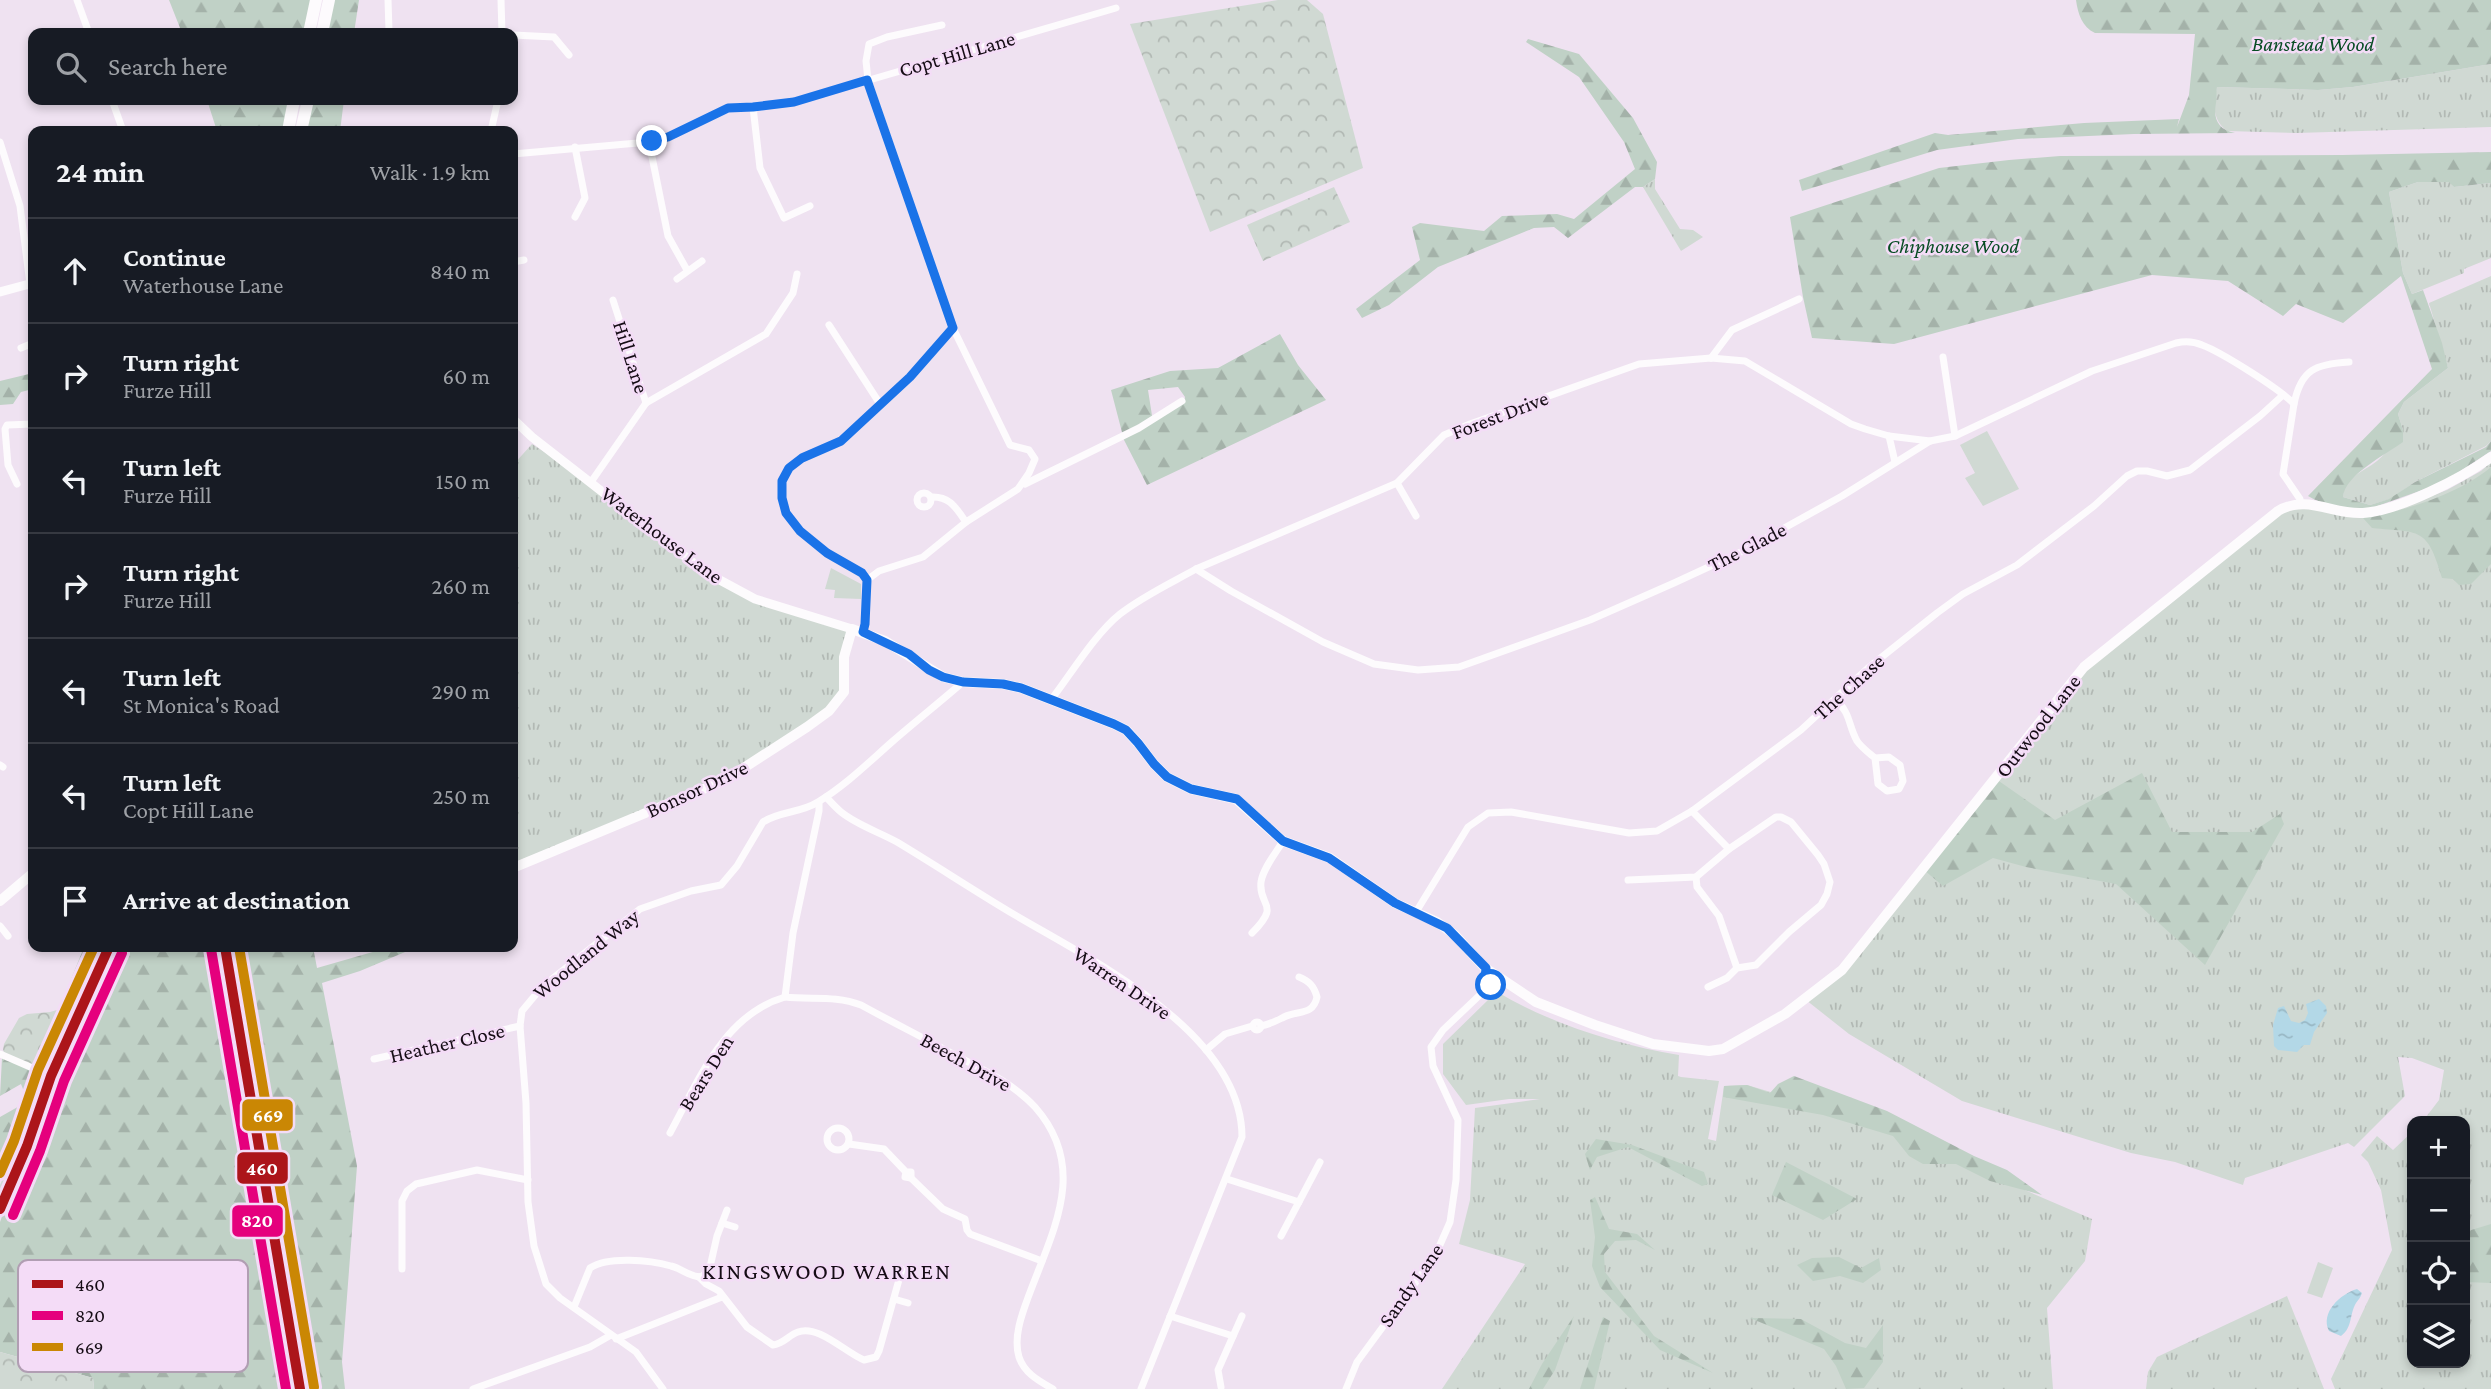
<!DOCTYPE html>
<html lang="en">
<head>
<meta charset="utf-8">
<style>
	body { margin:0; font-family:"Crimson Pro",serif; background:#20242c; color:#f1f3f6 }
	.controls { position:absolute; right:21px; bottom:21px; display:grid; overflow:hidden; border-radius:14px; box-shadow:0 4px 10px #0003 }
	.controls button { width:63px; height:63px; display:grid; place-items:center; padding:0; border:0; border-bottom:2px solid #363941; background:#171b24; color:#f1f3f6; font:35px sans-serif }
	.stop { position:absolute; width:21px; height:21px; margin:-16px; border:5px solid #1a73e8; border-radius:50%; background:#fff }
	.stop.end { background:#1a73e8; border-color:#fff; box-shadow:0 2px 7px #0008 }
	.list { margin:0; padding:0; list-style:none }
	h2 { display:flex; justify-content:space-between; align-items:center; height:91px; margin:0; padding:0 28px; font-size:30px }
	h2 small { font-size:23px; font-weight:400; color:#9ea1a6 }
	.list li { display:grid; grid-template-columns:46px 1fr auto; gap:21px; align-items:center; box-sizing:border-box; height:105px; padding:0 28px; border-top:2px solid #363941 }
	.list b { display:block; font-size:26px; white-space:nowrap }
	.list p { margin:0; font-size:23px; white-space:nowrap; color:#9ea1a6 }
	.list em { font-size:23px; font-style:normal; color:#9ea1a6 }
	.icon { flex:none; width:38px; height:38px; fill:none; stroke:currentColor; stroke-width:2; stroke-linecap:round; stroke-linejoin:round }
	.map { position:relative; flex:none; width:2491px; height:1389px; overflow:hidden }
	.search { position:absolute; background:#171b24; box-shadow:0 4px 10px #0003; left:28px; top:28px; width:490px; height:77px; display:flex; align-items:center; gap:18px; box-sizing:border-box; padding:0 24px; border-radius:14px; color:#9ea1a6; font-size:26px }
	.panel { position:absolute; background:#171b24; box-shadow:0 4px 10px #0003; left:28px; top:126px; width:490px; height:826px; border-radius:14px }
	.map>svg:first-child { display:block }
	.grass { fill:url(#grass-tufts) }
	.forest { fill:url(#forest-firs); fill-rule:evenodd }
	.park { fill:url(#park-crowns) }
	.garden { fill:#d0d9d3 }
	.water { fill:url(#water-ripples) }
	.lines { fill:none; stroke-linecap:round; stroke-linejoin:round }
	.minor { stroke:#fdfbfd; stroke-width:7 }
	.tertiary { stroke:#fdfbfd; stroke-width:9 }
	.secondary { stroke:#fdfbfd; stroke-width:10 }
	.trunk { stroke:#fdfbfd; stroke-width:12 }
	.bus-1-casing { stroke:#f4dcf7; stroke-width:16 }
	.bus-2-casing { stroke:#f4dcf7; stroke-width:16 }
	.bus-3-casing { stroke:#f4dcf7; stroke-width:16 }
	.bus-1 { stroke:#ac151a; stroke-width:10 }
	.bus-2 { stroke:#e5007d; stroke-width:10 }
	.bus-3 { stroke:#ca8704; stroke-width:10 }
	.route { stroke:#1a73e8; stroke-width:9 }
	.labels { text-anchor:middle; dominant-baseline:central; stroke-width:5; stroke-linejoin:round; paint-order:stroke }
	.park-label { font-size:21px; font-style:italic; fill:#084d24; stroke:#f4dcf7 }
	.street-label { font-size:21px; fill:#150c15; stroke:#f4dcf7 }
	.neighbourhood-label { font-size:23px; letter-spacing:2px; fill:#150c15; stroke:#f4dcf7 }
	.key { fill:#f4dcf7; stroke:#b19eb3; stroke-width:2 }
	.key-label { font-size:19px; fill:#150c15 }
	.line-badge { stroke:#f4dcf7; stroke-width:2.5 }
	.badge-label { font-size:19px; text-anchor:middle; font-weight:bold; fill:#fff }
</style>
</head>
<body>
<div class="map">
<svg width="2491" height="1389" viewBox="0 0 2491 1389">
	<defs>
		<pattern id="grass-tufts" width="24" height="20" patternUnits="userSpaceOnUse" patternTransform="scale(1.75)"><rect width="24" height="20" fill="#d0d9d3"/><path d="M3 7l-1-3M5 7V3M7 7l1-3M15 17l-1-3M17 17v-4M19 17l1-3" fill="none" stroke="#b2b9b4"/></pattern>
		<pattern id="forest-firs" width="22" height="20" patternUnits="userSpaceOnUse" patternTransform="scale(1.75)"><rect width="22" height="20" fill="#c0d1c6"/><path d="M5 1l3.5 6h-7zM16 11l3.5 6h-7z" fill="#a4b2a9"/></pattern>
		<pattern id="park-crowns" width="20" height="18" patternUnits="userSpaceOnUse" patternTransform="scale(1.75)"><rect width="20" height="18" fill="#d0d9d3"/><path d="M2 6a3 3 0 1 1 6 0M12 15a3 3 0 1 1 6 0" fill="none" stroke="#b2b9b4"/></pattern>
		<pattern id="water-ripples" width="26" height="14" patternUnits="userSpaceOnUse" patternTransform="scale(1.75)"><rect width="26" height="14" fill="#b3d8e7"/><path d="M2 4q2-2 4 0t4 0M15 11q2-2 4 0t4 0" fill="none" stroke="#99b8c5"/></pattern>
	</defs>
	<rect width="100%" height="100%" fill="#efe2f1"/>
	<g class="grass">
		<path d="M2491,64V127L2297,133L2227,131C2212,120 2213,103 2217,87L2318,90L2353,87Z"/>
		<path d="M1655,179V189L1680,229L1693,230L1703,237L1681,251L1643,187Z"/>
		<path d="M2418,182H2450L2454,187L2491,183V258L2464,269V273L2412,294L2403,273L2389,192Z"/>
		<path d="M2491,276V441L2486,446L2415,482L2390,499L2370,505L2343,497C2344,477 2363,472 2377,461C2387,453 2395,440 2403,430L2398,414L2404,402L2448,368L2429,303Z"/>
		<path d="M532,444L591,482L705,572L755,599L852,629L839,700L737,773L513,863V465Z"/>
		<path d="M2491,462V1389H2335L2331,1379L2392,1250L2381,1190L2368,1162L2361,1155L2377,1136L2393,1150L2412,1132V1363H2465V1121H2423L2439,1100L2444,1070L2412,1058L2398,1057L2405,1096L2354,1147L2348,1143L2245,1178L2243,1185L2175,1162L2131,1153L1962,1101L1849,1034L1806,1000L1831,980L2084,667L2165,608L2279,514L2292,509L2312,508L2347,515L2424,499L2447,490L2481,471Z"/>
		<path d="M1499,993C1552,1024 1618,1045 1679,1055L1678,1076L1681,1077L1719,1081L1708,1139L1716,1141L1724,1086L1747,1085L1855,1117L2092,1219L2085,1261L2047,1308L2053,1389H1442L1525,1264L1459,1244L1470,1200L1475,1108L1540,1099H1509L1466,1105L1443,1074V1044L1488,1000Z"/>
		<path d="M27,1146L0,1209V1185L16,1148Z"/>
		<path d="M2287,1296L2324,1389H2146L2148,1372L2157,1357Z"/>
	</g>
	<g class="forest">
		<path d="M169,0H312L304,33H182Z"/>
		<path d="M333,0H359L354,33H326Z"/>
		<path d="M2076,0H2491V64L2353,87L2318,90L2217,87C2216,92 2217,97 2216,103C2213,119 2218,130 2235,133L2134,134L2018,139L1937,150L1802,191L1799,180L1935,133L1948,135L2084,123L2179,119L2177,127L2189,95L2195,34L2095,33C2082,27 2078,14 2076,0Z"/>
		<path d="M1528,39L1579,54L1633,118L1657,162L1655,179L1643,187H1635L1568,238L1554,227L1534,228L1438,267L1389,305L1362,318L1356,309L1420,260L1412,227L1420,223L1484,231L1502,216L1557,214L1574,219L1635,169L1624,142L1579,77L1526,42Z"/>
		<path d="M207,100H290L283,131H217Z"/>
		<path d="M312,100H344L340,131H306Z"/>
		<path d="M2491,152V183L2454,187L2449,182H2418L2389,192L2403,273L2412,294L2423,290L2442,343L2448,368L2404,402L2398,414L2403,430V442C2385,455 2345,475 2343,497L2370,505L2389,499L2415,482L2486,447L2491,441V451L2442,483L2369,509C2350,509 2324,506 2308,496L2432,369L2401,276L2343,323L2296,304L2283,316L2228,281L2152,275L1894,344L1812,338L1803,297L1790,217L1939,168L2009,160L2060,156L2342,155Z"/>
		<path d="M1280,334L1298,365L1326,400L1147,485L1124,440L1111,390L1170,371L1218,368ZM1178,387L1185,397L1184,403L1153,422L1148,390Z"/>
		<path d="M33,373V389L21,392L13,404L0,405V381Z"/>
		<path d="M2491,467V564L2471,584L2459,585L2453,579L2442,578C2427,526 2420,533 2372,528L2363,518C2403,512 2461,493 2491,467Z"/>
		<path d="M2142,773L2172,832H2252L2280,814L2284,824L2205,965L2116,884L2026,867L1993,858L1943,886L1924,870L1996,779L2055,820Z"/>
		<path d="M84,947H103L79,997L61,1004Z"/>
		<path d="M118,947H221L293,1389H94L93,1378L0,1352V1222L27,1146L0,1155V1117L30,1100L25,1094L21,1084L0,1096L2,1058L51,1076L109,958Z"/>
		<path d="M246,947H313L317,968L390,947H417L360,971L322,983L357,1166L342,1362L345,1389H319L257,1024Z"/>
		<path d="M1794,1076L1887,1111L1974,1156L2007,1170L2042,1195L1990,1181L1956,1164H1923L1909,1156L1893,1136L1823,1115L1723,1097L1724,1086L1747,1085L1770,1093L1778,1084Z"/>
		<path d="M1596,1139L1632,1145L1704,1172L1708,1184L1702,1186L1628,1147L1597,1157L1590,1170L1585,1154Z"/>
		<path d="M1786,1162L1857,1199L1823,1220L1772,1195Z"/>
		<path d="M1595,1197L1609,1229L1637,1234L1655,1250L1636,1240L1615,1241L1604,1254L1605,1272L1654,1336L1713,1373L1660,1350L1600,1287L1592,1266L1595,1237L1590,1200Z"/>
		<path d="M2491,1224V1283L2466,1282L2465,1240L2468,1231Z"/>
		<path d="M1839,1257L1861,1268L1879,1258L1881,1270L1863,1283L1840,1276L1813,1281L1797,1265L1812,1258Z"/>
		<path d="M1574,1316L1555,1370L1543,1389H1529L1542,1364Z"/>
		<path d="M1603,1317L1610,1321L1594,1389H1580Z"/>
		<path d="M1750,1318L1801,1319L1845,1343L1866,1348L1883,1325V1362L1864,1388L1846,1389L1836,1366L1824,1349Z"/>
	</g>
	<g class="park">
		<path d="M1278,0H1307L1323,14L1363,168L1210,232L1130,24Z"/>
		<path d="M1334,187L1350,222L1263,261L1247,225Z"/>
		<path d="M84,1002L51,1076L6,1056L3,1050L4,1044L19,1018L27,1014L50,1012Z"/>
		<path d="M0,1352L93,1378L94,1389H0Z"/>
	</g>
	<g class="garden">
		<path d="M1987,431L2019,489L1983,506L1965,478L1975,473L1960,445Z"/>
		<path d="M831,568L861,584V599L834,598L835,590L825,589Z"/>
		<path d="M2318,1262L2333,1268L2322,1298L2307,1293Z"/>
	</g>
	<g class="water">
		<path d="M2319,999L2326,1006L2327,1013L2314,1032L2310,1045H2304L2297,1052L2278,1050L2274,1046L2273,1025L2278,1008L2284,1006L2291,1021L2299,1023L2305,1020L2308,1013L2306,1004Z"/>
		<path d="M2357,1289L2362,1293C2361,1297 2358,1300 2356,1303C2349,1315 2353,1327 2341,1336L2329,1331C2320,1313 2340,1294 2357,1289Z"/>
	</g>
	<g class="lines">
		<g class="minor">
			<path d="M77,0L89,33"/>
			<path d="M388,0L389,31"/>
			<path d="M501,0L502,33"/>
			<path d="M513,35L554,37L569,55"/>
			<path d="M112,100L123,131"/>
			<path d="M753,107L760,168L784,218L810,206"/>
			<path d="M491,131L498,100"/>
			<path d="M0,142L20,206L30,284"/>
			<path d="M649,142L668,236L687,270"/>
			<path d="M575,147L585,198L575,217"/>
			<path d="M513,154L649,142L668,137L728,108L753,107L794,102L1116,8"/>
			<path d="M513,262L524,260"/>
			<path d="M677,279L702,261"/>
			<path d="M829,325L880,404"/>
			<path d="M21,348L33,343"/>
			<path d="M1943,357L1955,436"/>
			<path d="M1711,358L1732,330L1799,299"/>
			<path d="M646,403L766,334L793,293L797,274"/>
			<path d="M2294,404L2283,474L2300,499V504"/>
			<path d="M1889,436L1895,462"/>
			<path d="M591,482L646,403L613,300"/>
			<path d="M1397,483L1416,516"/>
			<path d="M17,484L8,465L5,429L7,425L33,424"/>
			<path d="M1025,484L1139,428L1182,401"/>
			<circle cx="924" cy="500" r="7"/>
			<path d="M931,497C950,496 956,508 966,522"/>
			<path d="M1196,569L1231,591L1323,642L1374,664L1418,670L1459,667L1590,620L1674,583L1741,552L1842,496L1930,441L1955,436L2092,371L2176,343C2185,341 2193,341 2202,345C2221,352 2280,389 2294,404C2301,369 2316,364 2349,362"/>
			<path d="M867,580L879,571L923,557L966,522L1018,489L1029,473L1035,459L1029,450L1010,445L953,328L868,80L866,61L869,44L887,37L942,25"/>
			<path d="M863,632L865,624L867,580L862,573L827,553L800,531L786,513L782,498V481L789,468L802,458L841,441L910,377L953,328"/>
			<path d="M1835,699C1851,713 1848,725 1857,741C1862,748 1869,753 1875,758L1889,757L1900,765L1903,781L1899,789L1887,791L1878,784L1875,758"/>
			<path d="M1051,700C1071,674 1095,634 1120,614C1143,596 1171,583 1196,569L1397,483L1444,435L1470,424L1639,364L1711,358L1745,361L1851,424L1865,429L1889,436L1930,441"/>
			<path d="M0,765L3,767"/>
			<path d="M826,797C831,802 835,807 841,812C857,825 879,832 897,842C937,866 976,892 1015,915C1093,961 1242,1033 1242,1137L1141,1389"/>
			<path d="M819,802V811L793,933L785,997C811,1000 835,995 861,1005C892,1022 924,1038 955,1055C983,1070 1013,1083 1035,1107C1089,1168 1053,1230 1029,1295C1022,1314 1013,1337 1019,1357C1024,1373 1039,1381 1053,1389"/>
			<path d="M1692,811L1729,849"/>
			<path d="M1696,877L1697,887L1719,916L1737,968"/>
			<path d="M1628,880L1696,877L1729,849L1776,817H1781L1791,822L1818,855L1824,864L1830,882L1827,894L1821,905L1789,932L1756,965L1737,968L1727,978L1708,987"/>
			<path d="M1416,912L1468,827L1488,813L1511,812L1629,833L1657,831L1692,811L1801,730L1868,668L1937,613L1963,594L2017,565L2094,506L2127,476L2137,471H2147L2167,476L2190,470L2260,416L2283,395"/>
			<path d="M0,926L8,936"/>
			<path d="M1252,933C1282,903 1258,907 1261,882C1263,868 1276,853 1283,841"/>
			<circle cx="1257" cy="1026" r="4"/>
			<path d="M1261,1026C1271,1024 1276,1021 1284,1017C1298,1010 1313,1016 1317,997C1314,986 1309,981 1299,977"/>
			<path d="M1206,1050L1225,1034L1252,1026"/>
			<path d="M0,1054L51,1076"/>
			<path d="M374,1059L520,1026"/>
			<circle cx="838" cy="1139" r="11"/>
			<path d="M670,1133C698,1082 723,1015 785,997"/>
			<path d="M849,1144L884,1149L906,1172H911V1178L905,1177L906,1172"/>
			<path d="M911,1178L943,1209L965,1219L967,1230L970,1234L1042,1261"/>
			<path d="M1227,1179L1299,1202"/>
			<path d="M722,1223L735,1227"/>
			<path d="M1281,1236L1320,1162"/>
			<path d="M402,1269V1201L407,1191L416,1184L477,1170L528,1180"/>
			<path d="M699,1277L706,1284L719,1291L747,1327L773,1345C783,1344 789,1335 798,1332C818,1324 846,1353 864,1360L876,1357L879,1351L902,1269"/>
			<path d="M894,1299L908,1303"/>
			<path d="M574,1307L590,1268C608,1256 650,1260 671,1266C683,1269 689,1277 702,1277L710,1267L717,1236L727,1210"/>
			<path d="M1170,1316L1233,1336"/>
			<path d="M616,1339L722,1297"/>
			<path d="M1221,1387L1218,1370L1242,1316"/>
			<path d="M473,1389L590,1347L611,1335"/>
			<path d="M663,1389L636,1352L560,1298L546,1284L534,1246L528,1202L526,1103L520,1026L522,1011L542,987L640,909L691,891L721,885L737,866L763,822C780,811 801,813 818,802C846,785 869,762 893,741C916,721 940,702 963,682"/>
			<path d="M1346,1389L1357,1362L1435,1256L1450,1222L1456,1180L1458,1120L1433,1066L1431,1047L1443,1030L1484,991L1491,985L1503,982"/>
		</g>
		<g class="tertiary">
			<path d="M0,292L33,283"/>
			<path d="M513,419L532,437L705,572L755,599L852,629"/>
		</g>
		<g class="secondary">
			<path d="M513,868L725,780L807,727L829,711L844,692V657L852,629L885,641L943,677L963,682L1003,684L1021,688L1114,724L1126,730L1138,743L1154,764L1167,777L1191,789L1236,799L1283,841L1330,858L1395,903L1437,922L1455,935L1485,968L1536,1002L1595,1025L1653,1044L1709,1051L1723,1049L1785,1014L1842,970L2084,667L2278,511C2307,494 2333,515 2363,513C2398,511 2462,478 2491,457"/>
			<path d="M0,901L33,873"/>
			<path d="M0,1209L27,1146L51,1076L109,947"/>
		</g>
		<g class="trunk">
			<path d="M309,33L316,0"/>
			<path d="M322,33L329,0"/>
			<path d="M288,131L294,100"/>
			<path d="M301,131L308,100"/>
			<path d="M225,947L300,1389"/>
			<path d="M237,947L311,1389"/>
		</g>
		<defs>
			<g id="bus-1">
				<path d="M225,947L300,1389"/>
				<path d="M0,1209L27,1146L51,1076L109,947"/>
			</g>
			<g id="bus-2">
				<path d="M211,949L286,1389"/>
				<path d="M13,1215L40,1151L64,1081L122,953"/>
			</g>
			<g id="bus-3">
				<path d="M239,947L314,1387"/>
				<path d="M0,1173L14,1141L38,1070L94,947"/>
			</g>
		</defs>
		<use href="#bus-1" class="bus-1-casing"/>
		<use href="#bus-2" class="bus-2-casing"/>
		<use href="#bus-3" class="bus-3-casing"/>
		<use href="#bus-1" class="bus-1"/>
		<use href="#bus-2" class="bus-2"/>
		<use href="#bus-3" class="bus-3"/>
	</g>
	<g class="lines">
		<path class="route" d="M652,141L668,137L728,108L753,107L794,102L867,80L953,328L910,377L841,441L802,458L789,468L782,481V498L786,513L800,531L827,553L862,573L867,580L865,624L863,632L909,654L929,670L943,677L963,682L1003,684L1021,688L1114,724L1126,730L1138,743L1154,764L1167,777L1191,789L1237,799L1283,841L1329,858L1395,903L1447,928L1486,968L1484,991L1491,985"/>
	</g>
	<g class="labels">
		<g class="park-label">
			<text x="2313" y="44">Banstead Wood</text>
			<text x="1953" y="246">Chiphouse Wood</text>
		</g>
		<g class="street-label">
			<text transform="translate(957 54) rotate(-16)">Copt Hill Lane</text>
			<text transform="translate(631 357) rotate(72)">Hill Lane</text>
			<text transform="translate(1500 415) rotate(-21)">Forest Drive</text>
			<text transform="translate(662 535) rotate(37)">Waterhouse Lane</text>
			<text transform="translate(1747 547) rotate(-27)">The Glade</text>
			<text transform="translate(1849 687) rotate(-42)">The Chase</text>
			<text transform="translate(2038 726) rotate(-52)">Outwood Lane</text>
			<text transform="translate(697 789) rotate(-25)">Bonsor Drive</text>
			<text transform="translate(586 954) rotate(-39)">Woodland Way</text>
			<text transform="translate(1122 983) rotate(34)">Warren Drive</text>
			<text transform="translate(447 1043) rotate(-13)">Heather Close</text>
			<text transform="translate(966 1062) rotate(29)">Beech Drive</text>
			<text transform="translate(706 1073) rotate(-58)">Bears Den</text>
			<text transform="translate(1411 1285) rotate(-55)">Sandy Lane</text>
		</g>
		<g class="neighbourhood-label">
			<text x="827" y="1271">KINGSWOOD WARREN</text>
		</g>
	</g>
	<rect x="18" y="1260" width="230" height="112" rx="10" class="key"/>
	<rect x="32" y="1280" width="31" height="8" fill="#ac151a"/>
	<rect x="32" y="1311" width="31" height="9" fill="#e5007d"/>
	<rect x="32" y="1343" width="31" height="8" fill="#ca8704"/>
	<g class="key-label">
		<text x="75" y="1291">460</text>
		<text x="75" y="1322">820</text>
		<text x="75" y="1354">669</text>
	</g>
	<g class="line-badge">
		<rect x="241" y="1098" width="53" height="34" rx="7" fill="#ca8704"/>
		<rect x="236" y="1151" width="53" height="34" rx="7" fill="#ac151a"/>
		<rect x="231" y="1204" width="53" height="34" rx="7" fill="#e5007d"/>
	</g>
	<g class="badge-label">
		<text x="268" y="1122">669</text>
		<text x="262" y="1175">460</text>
		<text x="257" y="1227">820</text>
	</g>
</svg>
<div class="controls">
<button>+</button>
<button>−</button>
<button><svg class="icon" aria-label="locate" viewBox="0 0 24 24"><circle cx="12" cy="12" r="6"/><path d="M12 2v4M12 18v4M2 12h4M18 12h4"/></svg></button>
<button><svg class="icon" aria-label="layers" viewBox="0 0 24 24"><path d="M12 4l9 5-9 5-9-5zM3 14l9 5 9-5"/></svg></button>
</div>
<div class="stop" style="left:1491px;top:985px"></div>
<div class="stop end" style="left:652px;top:141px"></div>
<div class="search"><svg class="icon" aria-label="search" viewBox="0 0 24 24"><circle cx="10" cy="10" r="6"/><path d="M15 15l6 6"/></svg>Search here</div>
<section class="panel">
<h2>24 min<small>Walk · 1.9 km</small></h2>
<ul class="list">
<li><svg class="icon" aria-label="ahead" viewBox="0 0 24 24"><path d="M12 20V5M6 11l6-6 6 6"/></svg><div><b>Continue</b><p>Waterhouse Lane</p></div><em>840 m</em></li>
<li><svg class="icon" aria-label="right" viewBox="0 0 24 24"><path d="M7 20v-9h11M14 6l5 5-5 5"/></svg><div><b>Turn right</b><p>Furze Hill</p></div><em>60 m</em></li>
<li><svg class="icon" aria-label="left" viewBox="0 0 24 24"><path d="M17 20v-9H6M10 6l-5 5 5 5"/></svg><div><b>Turn left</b><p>Furze Hill</p></div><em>150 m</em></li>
<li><svg class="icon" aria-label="right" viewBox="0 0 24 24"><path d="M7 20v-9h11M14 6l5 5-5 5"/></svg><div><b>Turn right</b><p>Furze Hill</p></div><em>260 m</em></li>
<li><svg class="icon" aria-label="left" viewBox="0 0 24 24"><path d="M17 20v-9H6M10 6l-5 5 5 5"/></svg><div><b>Turn left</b><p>St Monica's Road</p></div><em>290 m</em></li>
<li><svg class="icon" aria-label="left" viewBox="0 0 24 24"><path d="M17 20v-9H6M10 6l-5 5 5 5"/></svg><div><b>Turn left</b><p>Copt Hill Lane</p></div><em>250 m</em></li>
<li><svg class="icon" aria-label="arrive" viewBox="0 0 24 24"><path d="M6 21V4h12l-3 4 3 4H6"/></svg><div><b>Arrive at destination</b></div></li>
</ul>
</section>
</div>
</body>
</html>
